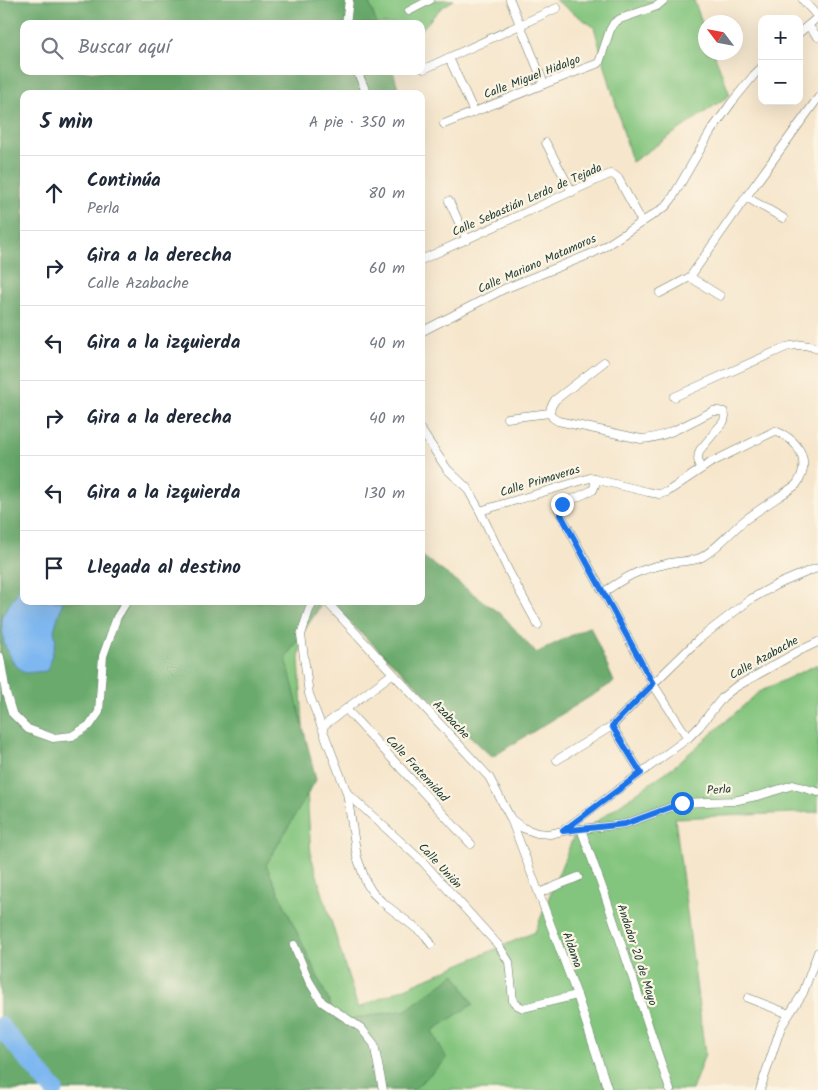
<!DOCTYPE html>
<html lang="es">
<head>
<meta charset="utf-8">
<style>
	body { margin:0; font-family:Kalam,sans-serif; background:#f2f2f3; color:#1f2937 }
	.controls { position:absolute; right:15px; top:15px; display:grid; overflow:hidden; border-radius:10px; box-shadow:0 5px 20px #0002 }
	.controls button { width:45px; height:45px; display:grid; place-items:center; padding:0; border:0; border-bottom:1px solid #e0e1e3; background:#fff; color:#1f2937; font:25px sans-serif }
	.compass { position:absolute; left:698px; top:15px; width:45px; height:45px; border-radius:50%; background:#fff; box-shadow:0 5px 20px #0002; rotate:302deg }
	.stop { position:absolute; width:15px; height:15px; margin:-11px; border:4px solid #1a73e8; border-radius:50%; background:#fff }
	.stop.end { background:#1a73e8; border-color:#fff; box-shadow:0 1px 5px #0008 }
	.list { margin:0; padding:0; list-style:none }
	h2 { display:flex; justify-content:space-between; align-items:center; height:65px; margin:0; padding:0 20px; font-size:21px }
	h2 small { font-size:16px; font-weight:400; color:#747a83 }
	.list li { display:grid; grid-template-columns:32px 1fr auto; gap:15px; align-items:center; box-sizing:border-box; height:75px; padding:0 20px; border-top:1px solid #e0e1e3 }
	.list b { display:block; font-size:19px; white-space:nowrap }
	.list p { margin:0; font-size:16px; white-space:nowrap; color:#747a83 }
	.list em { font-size:16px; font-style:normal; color:#747a83 }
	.icon { flex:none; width:28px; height:28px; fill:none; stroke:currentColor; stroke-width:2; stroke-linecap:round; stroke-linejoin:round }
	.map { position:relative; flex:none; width:818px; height:1090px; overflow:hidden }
	.search { position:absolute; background:#fff; box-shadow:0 5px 20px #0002; left:20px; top:20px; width:405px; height:55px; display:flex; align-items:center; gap:12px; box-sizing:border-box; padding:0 18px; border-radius:10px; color:#747a83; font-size:19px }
	.panel { position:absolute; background:#fff; box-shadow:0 5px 20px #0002; left:20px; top:90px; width:405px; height:515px; border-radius:10px }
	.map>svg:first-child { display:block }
	.green { fill:#83c57e; stroke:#518159 }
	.forest { fill:#6aaa6d; stroke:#447450 }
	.water { fill:#7fb8f0; stroke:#4f7a92 }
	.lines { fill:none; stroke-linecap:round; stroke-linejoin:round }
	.river { stroke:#7fb8f0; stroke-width:19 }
	.minor-casing { stroke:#6a7869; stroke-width:9 }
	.minor { stroke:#fff; stroke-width:8 }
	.route { stroke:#1a73e8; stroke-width:6 }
	.labels { text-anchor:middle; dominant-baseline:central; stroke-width:4.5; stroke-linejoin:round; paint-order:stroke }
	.street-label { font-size:12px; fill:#1f3d34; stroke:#fcf5e5 }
</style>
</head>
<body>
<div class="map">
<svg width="818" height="1090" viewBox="0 0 818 1090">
	<rect width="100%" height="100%" fill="#fcf5e5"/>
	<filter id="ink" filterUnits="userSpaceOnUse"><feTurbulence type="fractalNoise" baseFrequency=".02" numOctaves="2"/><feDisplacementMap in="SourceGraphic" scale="10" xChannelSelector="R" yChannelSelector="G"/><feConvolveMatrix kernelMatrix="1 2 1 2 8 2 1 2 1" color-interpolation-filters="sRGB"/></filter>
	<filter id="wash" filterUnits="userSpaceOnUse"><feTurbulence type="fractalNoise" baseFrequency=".0096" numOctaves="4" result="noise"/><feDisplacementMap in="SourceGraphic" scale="20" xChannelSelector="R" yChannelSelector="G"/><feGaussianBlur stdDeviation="1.12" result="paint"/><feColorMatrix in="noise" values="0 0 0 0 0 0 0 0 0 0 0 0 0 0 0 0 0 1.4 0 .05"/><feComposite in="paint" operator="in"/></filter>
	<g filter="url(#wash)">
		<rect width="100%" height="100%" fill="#f6e6cc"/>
		<g class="green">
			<path d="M0,0H454L441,8L421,30V24H24V601H306L299,659L311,856L358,1008L535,932L573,838L677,764L759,692L818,664V812L675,818L705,1054L692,1090H0Z"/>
			<path d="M555,0H694L705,31L706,52L714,53L730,95L632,162L594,27Z"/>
		</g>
		<g class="forest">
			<path d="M0,0H368L377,24H24V71H393L400,94H24V601H324L286,657L316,780L266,865L338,1021L406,1010L455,974L473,1004L432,1031L447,1059L413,1090H0Z"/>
			<path d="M421,555L503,616L536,653L590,626L614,682L492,757L327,601H421Z"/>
		</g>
		<path class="water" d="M24,579V601H63L54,630L56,641L47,671L25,673L14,664L4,644L1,617L15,596Z"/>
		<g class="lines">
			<path class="river" d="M0,1026L54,1090"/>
		</g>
	</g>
	<g filter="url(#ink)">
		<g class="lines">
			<defs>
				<g id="minor">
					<path d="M510,0L544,84"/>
					<path d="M803,0L818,17"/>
					<path d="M409,11L430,0"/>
					<path d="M346,24L349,0"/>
					<path d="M808,26L818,37"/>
					<path d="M799,33L818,17"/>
					<path d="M449,58L474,112"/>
					<path d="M424,69L557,8"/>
					<path d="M357,71L367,94"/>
					<path d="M444,124L544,84L599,63L610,30L614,23L620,19L657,6L664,0"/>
					<path d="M546,143L572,192"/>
					<path d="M746,197L783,218"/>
					<path d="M449,201L467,240"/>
					<path d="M421,260L610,174L614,175L618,178L642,222"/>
					<path d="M690,277L720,296"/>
					<path d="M660,293L690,277L746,197L818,98"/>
					<path d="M421,332L504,289L593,253L604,247L665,207L671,200L711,131L732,102L754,75L762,67"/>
					<path d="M604,362L555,400L551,407L550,413L553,418L558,421L641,439C664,439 692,421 713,411H718L724,412L725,416L724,421L700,450C697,457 698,461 700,469"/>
					<path d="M674,397L786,347C798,344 806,344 818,349"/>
					<path d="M507,418L550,413"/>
					<path d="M421,430L447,469L467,488L480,511L509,572L538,625"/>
					<path d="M595,479V485L593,490L562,504L559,510L560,513L653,684L688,738"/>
					<path d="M480,511L590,478L648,492L659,494L667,492L710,463L775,431C800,440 812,463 796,485C779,497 761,508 745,520C731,531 715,551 700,558C690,562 677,561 666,564C639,569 626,577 604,592"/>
					<path d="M314,601L309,610L301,635L309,694L347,793L357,857L366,882L372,892L382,902L426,936L431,944"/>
					<path d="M326,601L489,777L511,819L523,828L537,833L550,834L563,831L625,824L682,803L733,801L761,795L793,785L818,792"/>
					<path d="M0,657L6,693L12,713L28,729L53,738L72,736L90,725L99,712L103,656L117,617L127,601"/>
					<path d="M346,709L471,844"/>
					<path d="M612,726L641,773"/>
					<path d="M322,727L392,674"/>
					<path d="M557,760L612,726L653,684L699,639L751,599L776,585L809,571L818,568"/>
					<path d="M347,793L423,862L499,946L509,962L513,1001L517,1005L523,1008L577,995"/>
					<path d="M511,819L577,995L608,1090"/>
					<path d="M565,829L688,738L699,727L723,697L734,688L799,651L818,642"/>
					<path d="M581,829L605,895L670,1090"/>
					<path d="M539,893L578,877"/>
					<path d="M294,945L309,981L322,1002L361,1028L374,1044L383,1090"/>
					<path d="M748,998L789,1014"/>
					<path d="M760,1090L781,1027L803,993L818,952"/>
				</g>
			</defs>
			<use href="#minor" class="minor-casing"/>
			<use href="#minor" class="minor"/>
		</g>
	</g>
	<g class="lines" filter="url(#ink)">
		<path class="route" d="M562,504L560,510V513L653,684L612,726L641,773L563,831L625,824L682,803"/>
	</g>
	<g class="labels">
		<g class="street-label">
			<text transform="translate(532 77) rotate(-21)">Calle Miguel Hidalgo</text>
			<text transform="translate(527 200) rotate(-24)">Calle Sebastián Lerdo de Tejada</text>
			<text transform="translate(537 264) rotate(-24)">Calle Mariano Matamoros</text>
			<text transform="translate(540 481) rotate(-17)">Calle Primaveras</text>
			<text transform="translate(764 658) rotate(-29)">Calle Azabache</text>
			<text transform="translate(451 720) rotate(47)">Azabache</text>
			<text transform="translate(417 769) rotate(47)">Calle Fraternidad</text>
			<text transform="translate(719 790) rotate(-4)">Perla</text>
			<text transform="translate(440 866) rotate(47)">Calle Unión</text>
			<text transform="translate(572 950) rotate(70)">Aldama</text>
			<text transform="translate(637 955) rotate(72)">Andador 20 de Mayo</text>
		</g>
	</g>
</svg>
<div class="controls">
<button>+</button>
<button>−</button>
</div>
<svg class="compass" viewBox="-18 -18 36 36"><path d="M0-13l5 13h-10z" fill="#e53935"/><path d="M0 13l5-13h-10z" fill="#747a83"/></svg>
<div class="stop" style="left:682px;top:803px"></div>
<div class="stop end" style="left:562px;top:504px"></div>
<div class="search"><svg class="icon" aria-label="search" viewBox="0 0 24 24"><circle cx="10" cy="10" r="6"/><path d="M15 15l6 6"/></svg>Buscar aquí</div>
<section class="panel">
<h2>5 min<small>A pie · 350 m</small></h2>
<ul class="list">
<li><svg class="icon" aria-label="ahead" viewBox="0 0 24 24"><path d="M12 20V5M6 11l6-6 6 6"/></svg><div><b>Continúa</b><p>Perla</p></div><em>80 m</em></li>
<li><svg class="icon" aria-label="right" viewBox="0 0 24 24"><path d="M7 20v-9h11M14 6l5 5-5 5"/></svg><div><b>Gira a la derecha</b><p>Calle Azabache</p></div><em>60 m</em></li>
<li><svg class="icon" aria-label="left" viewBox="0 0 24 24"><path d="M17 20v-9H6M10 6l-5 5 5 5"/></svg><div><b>Gira a la izquierda</b></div><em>40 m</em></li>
<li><svg class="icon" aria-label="right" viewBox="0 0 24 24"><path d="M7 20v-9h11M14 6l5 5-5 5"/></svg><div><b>Gira a la derecha</b></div><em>40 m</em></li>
<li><svg class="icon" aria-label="left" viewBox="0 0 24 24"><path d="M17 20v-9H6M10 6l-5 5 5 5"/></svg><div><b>Gira a la izquierda</b></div><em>130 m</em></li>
<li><svg class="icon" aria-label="arrive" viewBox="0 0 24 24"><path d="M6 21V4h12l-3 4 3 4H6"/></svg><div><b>Llegada al destino</b></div></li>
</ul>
</section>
</div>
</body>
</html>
